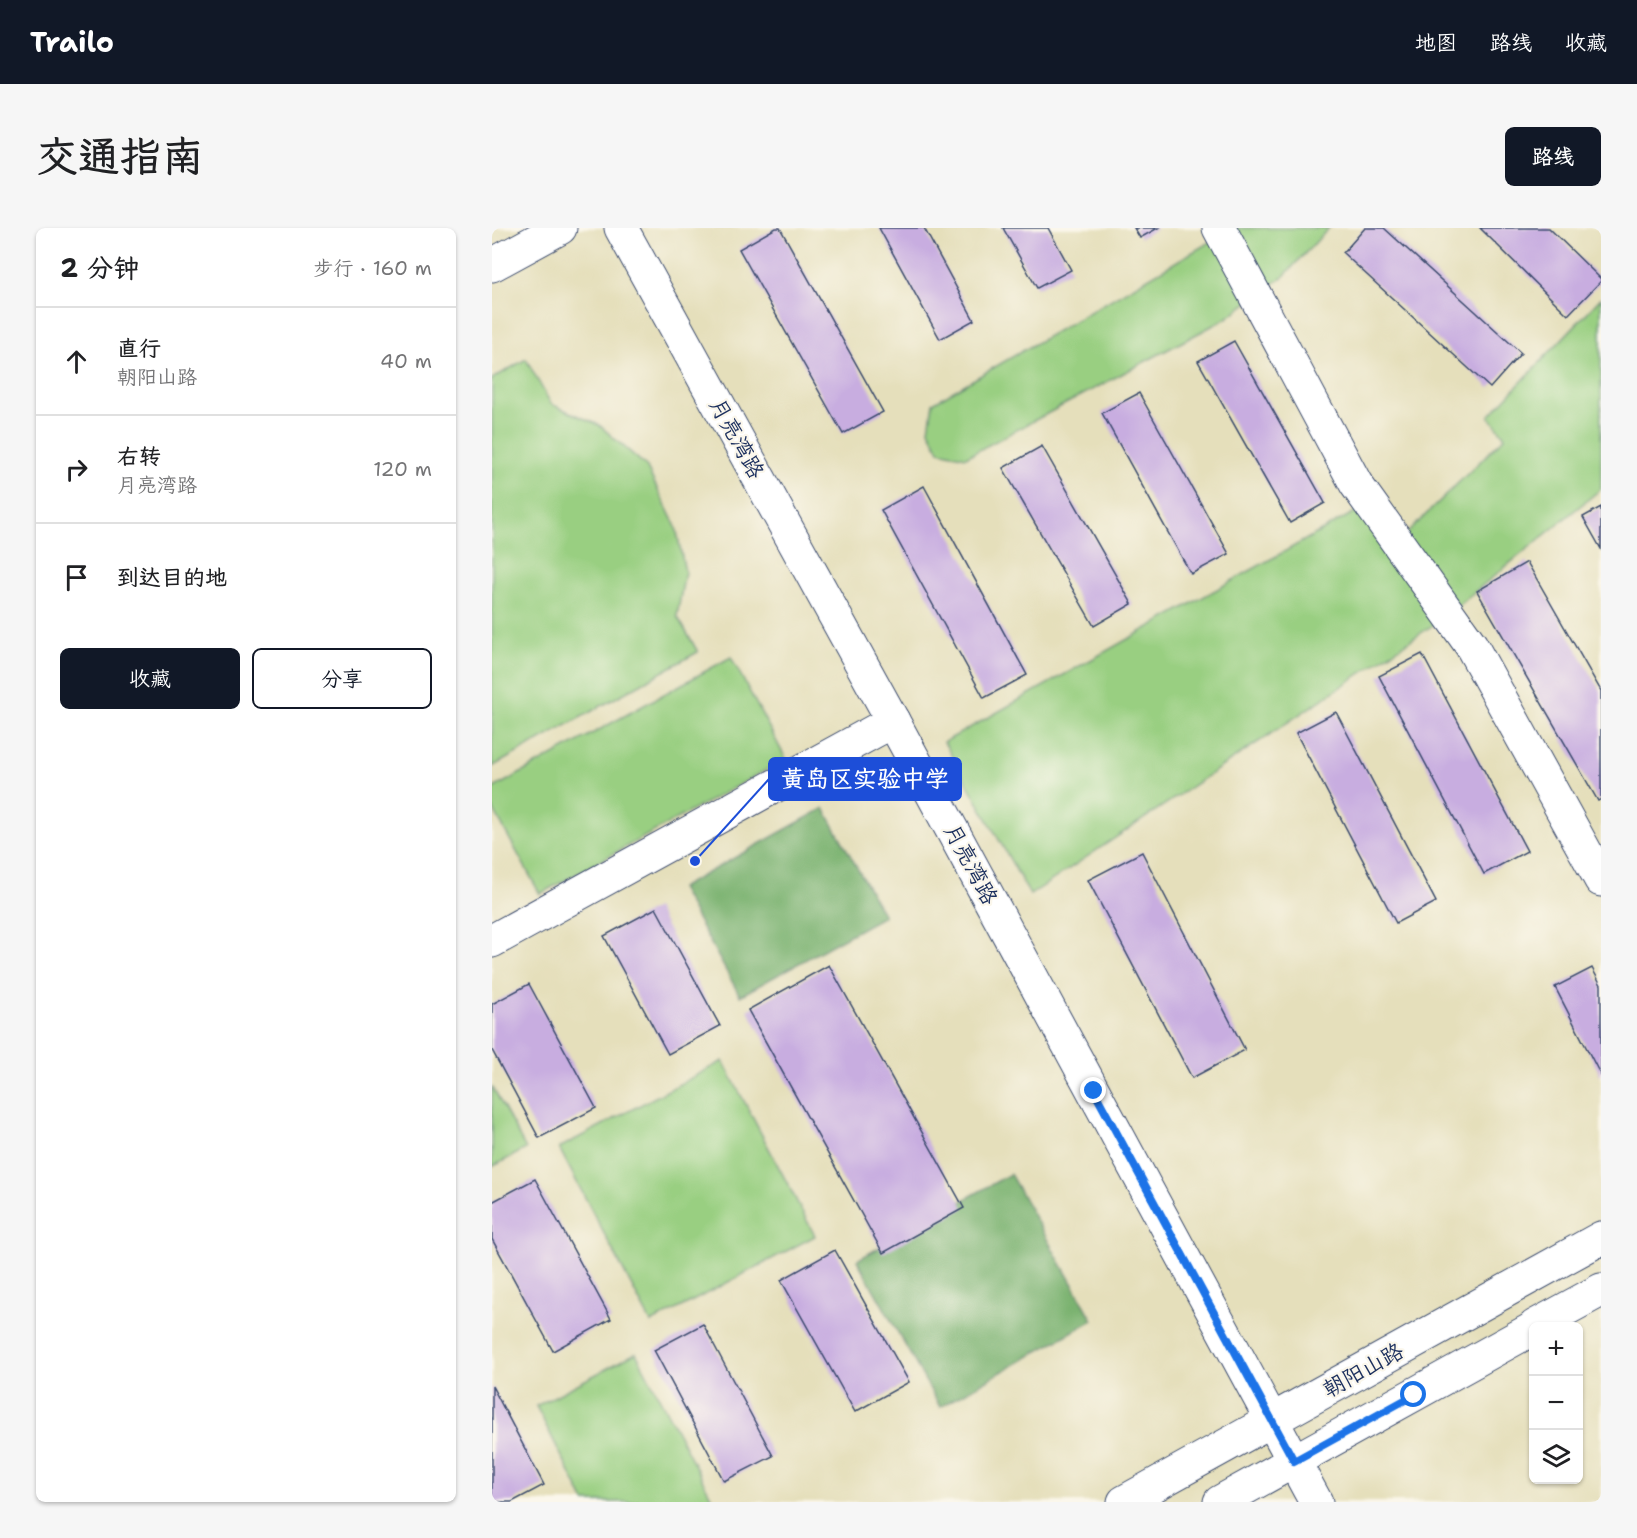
<!DOCTYPE html>
<html lang="zh">
<head>
<meta charset="utf-8">
<style>
	body { margin:0; font-family:"Shantell Sans","LXGW WenKai TC",sans-serif; background:#f6f6f6; color:#202124 }
	.controls { position:absolute; right:18px; bottom:18px; display:grid; overflow:hidden; border-radius:9px; box-shadow:0 2px 4px #0004 }
	.controls button { width:54px; height:54px; display:grid; place-items:center; padding:0; border:0; border-bottom:2px solid #e0e0e0; background:#fff; color:#202124; font:30px sans-serif }
	.stop { position:absolute; width:18px; height:18px; margin:-14px; border:4px solid #1a73e8; border-radius:50%; background:#fff }
	.stop.end { background:#1a73e8; border-color:#fff; box-shadow:0 2px 6px #0008 }
	.list { margin:0; padding:0; list-style:none }
	h2 { display:flex; justify-content:space-between; align-items:center; height:78px; margin:0; padding:0 24px; font-size:26px }
	h2 small { font-size:20px; font-weight:400; color:#757577 }
	.list li { display:grid; grid-template-columns:39px 1fr auto; gap:18px; align-items:center; box-sizing:border-box; height:108px; padding:0 24px; border-top:2px solid #e0e0e0 }
	.list b { display:block; font-size:22px; white-space:nowrap }
	.list p { margin:0; font-size:20px; white-space:nowrap; color:#757577 }
	.list em { font-size:20px; font-style:normal; color:#757577 }
	.actions { display:flex; gap:12px; padding:18px 24px }
	.actions a { flex:1; padding:14px 0; border:2px solid #111827; border-radius:9px; text-align:center; font-size:21px; color:#111827 }
	.actions .main { background:#111827; color:#fff }
	.icon { flex:none; width:33px; height:33px; fill:none; stroke:currentColor; stroke-width:2; stroke-linecap:round; stroke-linejoin:round }
	.map { position:relative; flex:none; width:1109px; height:1274px; overflow:hidden; border-radius:9px }
	header { display:flex; align-items:center; gap:36px; box-sizing:border-box; height:84px; padding:0 30px; background:#111827; color:#fff }
	header strong { font-size:28px }
	nav { display:flex; gap:33px; margin-inline-start:auto; font-size:21px }
	.intro { display:flex; align-items:center; justify-content:space-between; box-sizing:border-box; height:144px; padding:0 36px }
	h1 { margin:0; font-size:42px }
	.button { padding:15px 27px; border-radius:9px; background:#111827; color:#fff; font-size:21px; font-weight:700 }
	main { display:flex; gap:36px; padding:0 36px }
	aside { flex:1; background:#fff; border-radius:9px; box-shadow:0 2px 4px #0004 }
	.map>svg:first-child { display:block }
	.green { fill:#99cf81; stroke:#5a7f70; stroke-width:1.5 }
	.forest { fill:#7ab26f; stroke:#4a7066; stroke-width:1.5 }
	.building { fill:#c8ade0 }
	.lines { fill:none; stroke-linecap:round; stroke-linejoin:round }
	.minor-casing { stroke:#39496c; stroke-width:35 }
	.major-casing { stroke:#39496c; stroke-width:35 }
	.minor { stroke:#fff; stroke-width:33 }
	.major { stroke:#fff; stroke-width:33 }
	.route { stroke:#1a73e8; stroke-width:8 }
	.labels { text-anchor:middle; dominant-baseline:central; stroke-width:4.5; stroke-linejoin:round; paint-order:stroke }
	.street-label { font-size:22px; fill:#1b2f5e; stroke:#fbf7ec }
	.leader { fill:none; stroke:#1d4ed8; stroke-width:2 }
	.callout-dot { fill:#1d4ed8; stroke:#fbf7ec; stroke-width:2 }
	.callout { fill:#1d4ed8; stroke:#1d4ed8; stroke-width:2 }
	.callout-label { font-size:24px; text-anchor:middle; font-weight:bold; fill:#fff }
</style>
</head>
<body>
<header>
<strong>Trailo</strong>
<nav><a>地图</a><a>路线</a><a>收藏</a></nav>
</header>
<div class="intro"><h1>交通指南</h1><a class="button">路线</a></div>
<main>
<aside>
<h2>2 分钟<small>步行 · 160 m</small></h2>
<ul class="list">
<li><svg class="icon" aria-label="ahead" viewBox="0 0 24 24"><path d="M12 20V5M6 11l6-6 6 6"/></svg><div><b>直行</b><p>朝阳山路</p></div><em>40 m</em></li>
<li><svg class="icon" aria-label="right" viewBox="0 0 24 24"><path d="M7 20v-9h11M14 6l5 5-5 5"/></svg><div><b>右转</b><p>月亮湾路</p></div><em>120 m</em></li>
<li><svg class="icon" aria-label="arrive" viewBox="0 0 24 24"><path d="M6 21V4h12l-3 4 3 4H6"/></svg><div><b>到达目的地</b></div></li>
</ul>
<div class="actions"><a class="main">收藏</a><a>分享</a></div>
</aside>
<div class="map">
<svg width="1109" height="1274" viewBox="0 0 1109 1274">
	<rect width="100%" height="100%" fill="#fbf7ec"/>
	<filter id="ink" filterUnits="userSpaceOnUse"><feTurbulence type="fractalNoise" baseFrequency=".0167" numOctaves="2"/><feDisplacementMap in="SourceGraphic" scale="12" xChannelSelector="R" yChannelSelector="G"/><feConvolveMatrix kernelMatrix="1 2 1 2 8 2 1 2 1" color-interpolation-filters="sRGB"/></filter>
	<filter id="wash" filterUnits="userSpaceOnUse"><feTurbulence type="fractalNoise" baseFrequency=".008" numOctaves="4" result="noise"/><feDisplacementMap in="SourceGraphic" scale="24" xChannelSelector="R" yChannelSelector="G"/><feGaussianBlur stdDeviation="1.35" result="paint"/><feColorMatrix in="noise" values="0 0 0 0 0 0 0 0 0 0 0 0 0 0 0 0 0 1.4 0 .05"/><feComposite in="paint" operator="in"/></filter>
	<g filter="url(#wash)">
		<rect width="100%" height="100%" fill="#e5dfbb"/>
		<g class="green">
			<path d="M742,0H837L792,48L733,91L474,229L447,223L437,202L441,175Z"/>
			<path d="M1109,70V261L947,393L538,667L452,514L872,279L901,319L1013,209L997,188Z"/>
			<path d="M34,131L59,176L107,197L154,238L184,299L193,344L185,388L206,424L0,539V151Z"/>
			<path d="M239,429L294,531L48,666L0,579V561Z"/>
			<path d="M231,833L323,1008L159,1095L67,920Z"/>
			<path d="M0,858L34,921L0,939Z"/>
			<path d="M144,1125L222,1274H93L44,1178Z"/>
		</g>
		<g class="forest">
			<path d="M332,580L392,688L248,768L188,660Z"/>
			<path d="M518,946L601,1092L448,1179L365,1032Z"/>
		</g>
		<g id="blocks">
			<g class="building">
				<path d="M284,0H288L391,184L351,206L247,21Z"/>
				<path d="M387,0H432L482,92L448,111Z"/>
				<path d="M511,0H556L579,42L545,60Z"/>
				<path d="M642,0H666L648,10Z"/>
				<path d="M873,0H892L1029,125L998,160L851,25Z"/>
				<path d="M988,0H1057L1109,51V53L1076,87Z"/>
				<path d="M742,113L833,275L798,295L706,133Z"/>
				<path d="M647,165L737,326L699,346L610,185Z"/>
				<path d="M550,218L640,376L602,398L511,240Z"/>
				<path d="M432,258L535,447L492,470L389,282Z"/>
				<path d="M1109,279V321L1091,289Z"/>
				<path d="M1035,334L1109,463V571L1106,573L985,363Z"/>
				<path d="M930,426L1035,623L992,646L887,448Z"/>
				<path d="M844,484L944,674L904,695L804,505Z"/>
				<path d="M650,624L753,822L700,850L596,652Z"/>
				<path d="M164,680L228,798L176,826L112,708Z"/>
				<path d="M337,737L472,980L391,1025L256,782Z"/>
				<path d="M1100,740L1109,757V848L1063,759Z"/>
				<path d="M37,756L104,880L47,910L0,822V776Z"/>
				<path d="M43,951L119,1091L61,1123L0,1011V974Z"/>
				<path d="M343,1022L417,1154L363,1184L289,1052Z"/>
				<path d="M211,1096L281,1228L232,1253L162,1122Z"/>
				<path d="M0,1158L52,1257L20,1274H0Z"/>
			</g>
		</g>
	</g>
	<g filter="url(#ink)">
		<use href="#blocks" fill-opacity="0" stroke="#39496c" stroke-width="1.5"/>
		<g class="lines">
			<defs>
				<g id="minor">
					<path d="M129,0L401,493L824,1274"/>
					<path d="M727,0L864,256L979,417L1109,652"/>
					<path d="M0,37L68,0"/>
					<path d="M0,713L401,493"/>
				</g>
				<g id="major">
					<path d="M1043,1098L1109,1062"/>
					<path d="M632,1274L1109,1010"/>
					<path d="M728,1274L1042,1100"/>
				</g>
			</defs>
			<use href="#minor" class="minor-casing"/>
			<use href="#major" class="major-casing"/>
			<use href="#minor" class="minor"/>
			<use href="#major" class="major"/>
		</g>
	</g>
	<g class="lines" filter="url(#ink)">
		<path class="route" d="M602,863L802,1233L922,1167"/>
	</g>
	<g class="labels">
		<g class="street-label">
			<text transform="translate(245 210) rotate(61)">月亮湾路</text>
			<text transform="translate(479 636) rotate(62)">月亮湾路</text>
			<text transform="translate(871 1142) rotate(-29)">朝阳山路</text>
		</g>
	</g>
	<path class="leader" d="M203 633L277 551"/>
	<circle class="callout-dot" cx="203" cy="633" r="6"/>
	<rect class="callout" x="277" y="530" width="192" height="42" rx="6"/>
	<g class="callout-label">
		<text x="373" y="559">黄岛区实验中学</text>
	</g>
</svg>
<div class="controls">
<button>+</button>
<button>−</button>
<button><svg class="icon" aria-label="layers" viewBox="0 0 24 24"><path d="M12 4l9 5-9 5-9-5zM3 14l9 5 9-5"/></svg></button>
</div>
<div class="stop" style="left:922px;top:1167px"></div>
<div class="stop end" style="left:602px;top:863px"></div>
</div>
</main>
</body>
</html>
